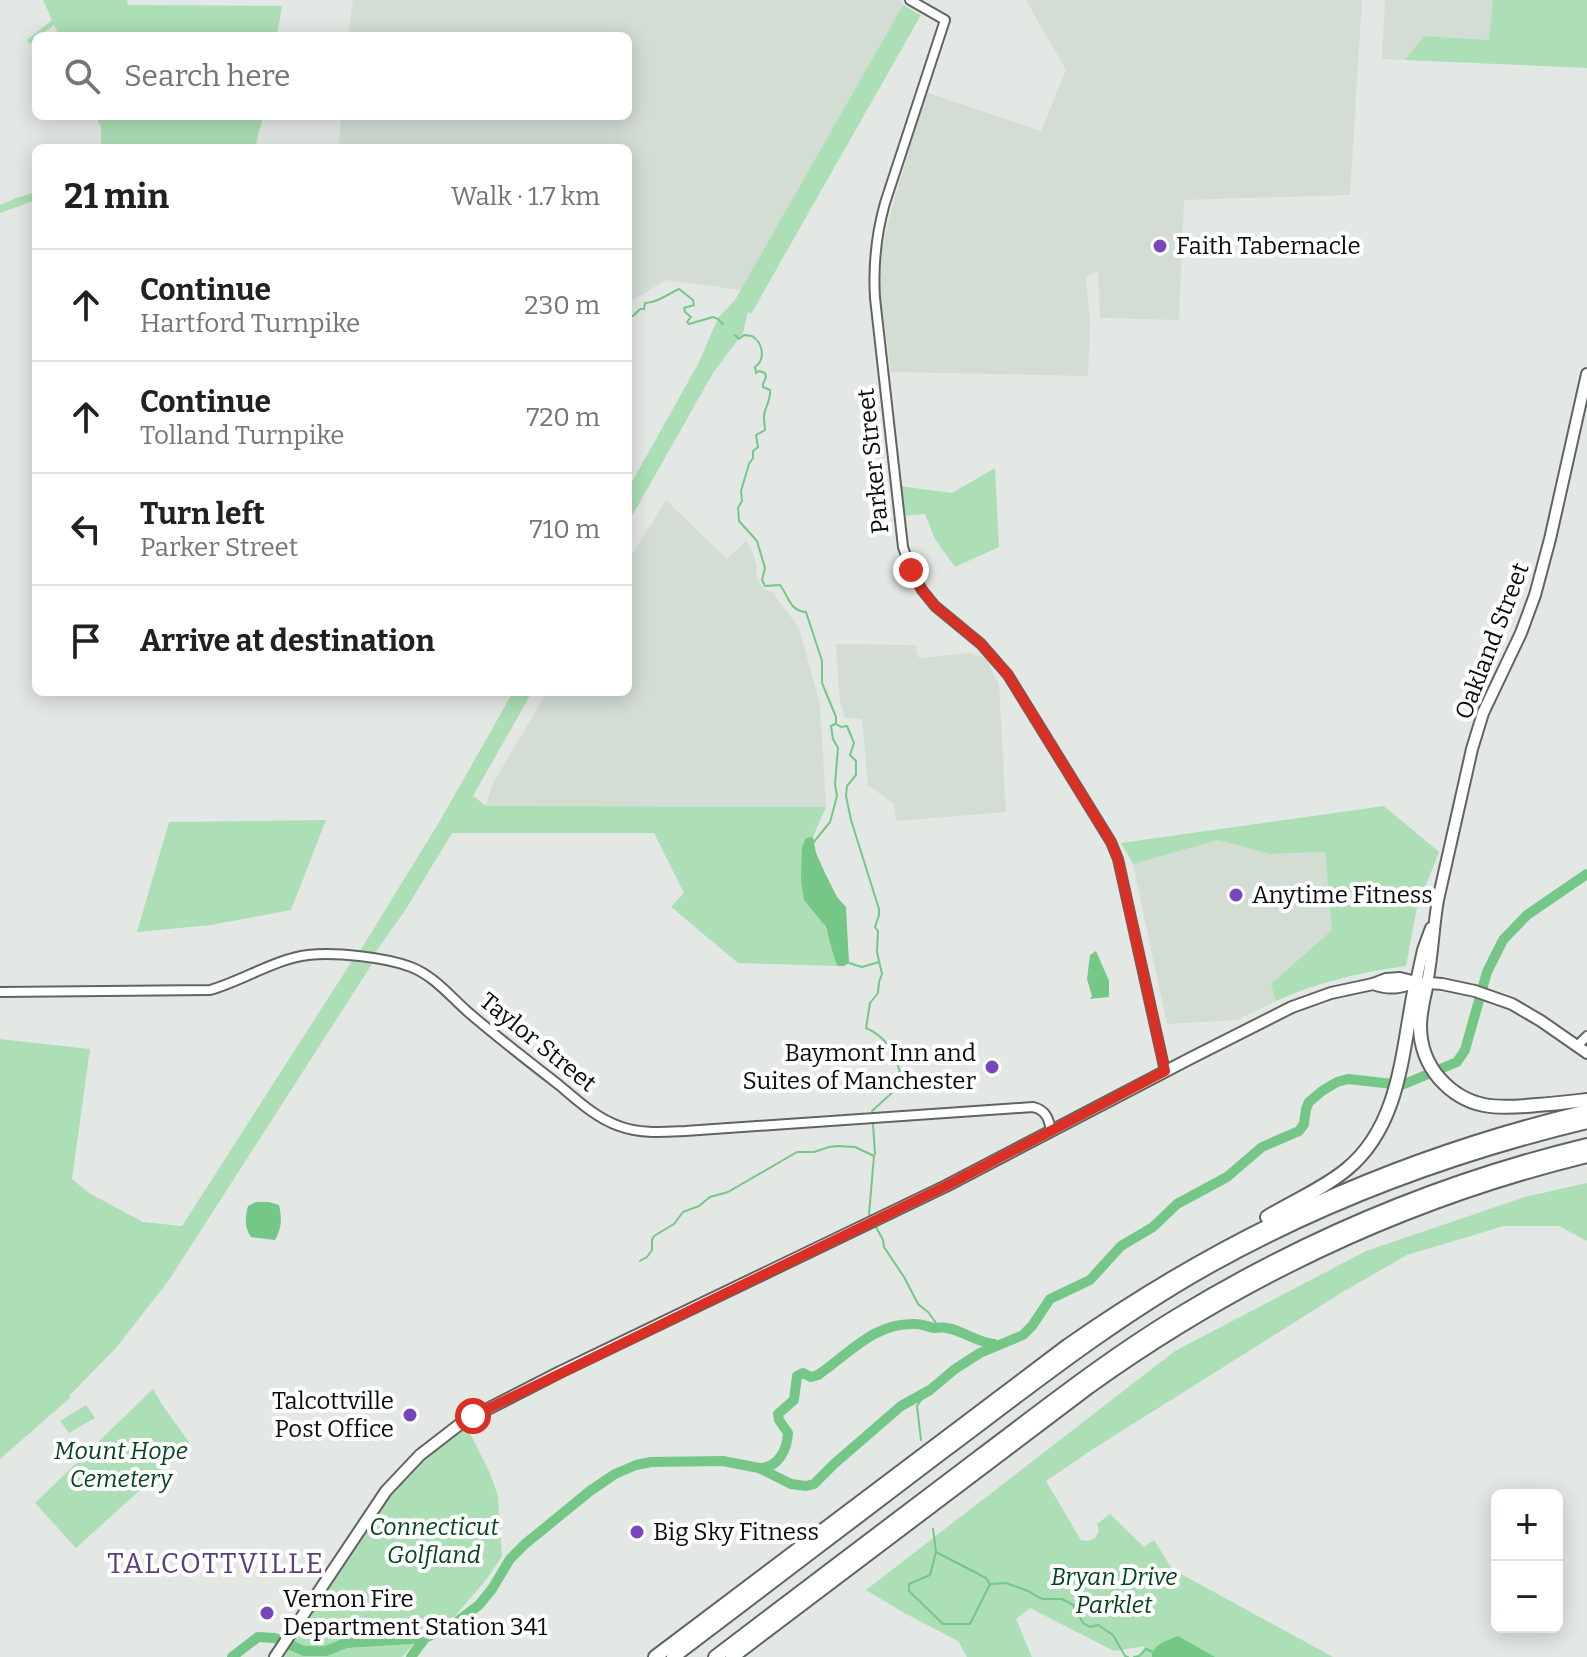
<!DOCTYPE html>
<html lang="en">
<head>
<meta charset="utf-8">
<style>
	body { margin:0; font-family:Bitter,serif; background:#f2f2f2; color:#202124 }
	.controls { position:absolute; right:24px; bottom:24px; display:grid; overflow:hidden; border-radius:12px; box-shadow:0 4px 20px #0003 }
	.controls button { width:72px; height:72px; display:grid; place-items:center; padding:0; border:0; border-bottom:2px solid #e0e0e0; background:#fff; color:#202124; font:40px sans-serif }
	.stop { position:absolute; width:24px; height:24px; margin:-18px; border:6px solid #d93025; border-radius:50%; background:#fff }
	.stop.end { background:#d93025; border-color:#fff; box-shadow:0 2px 8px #0008 }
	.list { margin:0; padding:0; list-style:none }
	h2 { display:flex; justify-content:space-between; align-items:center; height:104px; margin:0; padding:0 32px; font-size:34px }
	h2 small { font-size:26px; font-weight:400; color:#757577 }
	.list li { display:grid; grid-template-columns:52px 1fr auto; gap:24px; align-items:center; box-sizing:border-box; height:112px; padding:0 32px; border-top:2px solid #e0e0e0 }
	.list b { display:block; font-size:30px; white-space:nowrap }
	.list p { margin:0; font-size:26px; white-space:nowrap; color:#757577 }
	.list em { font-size:26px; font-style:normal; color:#757577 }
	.icon { flex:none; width:44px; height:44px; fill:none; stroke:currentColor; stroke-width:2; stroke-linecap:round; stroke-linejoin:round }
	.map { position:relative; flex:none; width:1587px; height:1657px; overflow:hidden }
	.search { position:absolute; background:#fff; box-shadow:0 4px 20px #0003; left:32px; top:32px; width:600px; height:88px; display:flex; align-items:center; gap:20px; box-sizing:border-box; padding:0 28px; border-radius:12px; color:#757577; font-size:30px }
	.panel { position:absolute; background:#fff; box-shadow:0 4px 20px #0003; left:32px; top:144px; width:600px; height:552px; border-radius:12px }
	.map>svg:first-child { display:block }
	.built { fill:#d3ddd4 }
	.green { fill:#acdfb5 }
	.water { fill:#75c788 }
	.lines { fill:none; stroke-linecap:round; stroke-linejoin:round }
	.stream { stroke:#75c788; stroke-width:2 }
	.river { stroke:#75c788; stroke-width:10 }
	.tertiary-casing { stroke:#616562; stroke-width:12 }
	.primary-casing { stroke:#616562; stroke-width:14 }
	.motorway-casing { stroke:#616562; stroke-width:16 }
	.tertiary { stroke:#fff; stroke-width:8 }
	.primary { stroke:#fff; stroke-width:10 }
	.motorway { stroke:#fff; stroke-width:12 }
	.route { stroke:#d93025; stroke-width:10 }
	.poi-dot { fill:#7945bd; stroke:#fff; stroke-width:3 }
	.labels { text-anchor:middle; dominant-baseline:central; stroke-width:8; stroke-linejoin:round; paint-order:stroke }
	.poi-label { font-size:24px; fill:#0a0c0b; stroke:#fff; text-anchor:start }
	.street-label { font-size:24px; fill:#0a0c0b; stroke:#fff }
	.park-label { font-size:24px; font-style:italic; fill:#05451d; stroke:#fff }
	.quarter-label { font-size:28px; letter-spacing:2px; fill:#57407d; stroke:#fff }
</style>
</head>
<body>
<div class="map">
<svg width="1587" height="1657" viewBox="0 0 1587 1657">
	<rect width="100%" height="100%" fill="#e4e8e4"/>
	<g class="built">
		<path d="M353,0H899L903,5L741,290L666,280L635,299L628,300V148H364L339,143L341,116H628V36H348Z"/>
		<path d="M1026,0H1362L1350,195L1184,200L1179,320L1100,318L1098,271L1092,273L1086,277L1090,321L1088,376L891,372L880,292L882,249L892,208L926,92L1041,131L1066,70Z"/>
		<path d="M1385,0H1493L1490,40L1424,36L1405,60L1382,59Z"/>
		<path d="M666,500L727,559L746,541L751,548L757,566L756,577L763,588L773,593L799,628L820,705L826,807L486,806L492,785L547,692H628V561Z"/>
		<path d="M836,644L915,645L919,658L970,653L986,658L999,684L1006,812L896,821L894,804L868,785L862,719L845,718L840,702Z"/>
		<path d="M1218,840L1271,854L1325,852L1332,930L1272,983L1276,1001L1237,1020L1167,1024L1133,864Z"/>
	</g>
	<g class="green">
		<path d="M43,0H127L128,5L282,6L277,36H59L54,25L40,36H36V39L30,44L27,40L52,20Z"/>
		<path d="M1493,0H1587V68L1405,60L1424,36L1489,40Z"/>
		<path d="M903,5L921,15L751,314L748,312L743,333L713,373L628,523V489L698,364L718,318L735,300Z"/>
		<path d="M96,116H263L255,148H101V128Z"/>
		<path d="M36,192V200L0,213V205L16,198Z"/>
		<path d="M995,468L999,547L955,567L935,539L925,514L902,516L899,486L952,493Z"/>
		<path d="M513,692H532L473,796L486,806L826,807L813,837H810L822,921L830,937L835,961L838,966L738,963L671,907L684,893L654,833H452L406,909L375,953L360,951L441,819Z"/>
		<path d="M1384,806L1439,852L1417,907L1406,966C1361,972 1318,982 1276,1001L1271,984L1332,930L1325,852L1270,854L1218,840L1133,864L1121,843Z"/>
		<path d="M326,820L291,910L211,925L137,932L169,822Z"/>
		<path d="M352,961L372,964L169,1280L116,1348L69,1396L71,1397L0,1459V1039L90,1049L72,1179L89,1193L143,1222L182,1226Z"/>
		<path d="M1587,1183V1241L1559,1226H1504L1407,1255L1341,1293L1093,1449L1046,1481L1081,1540L1088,1541L1095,1538L1099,1531L1097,1524L1110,1514L1144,1547L1154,1540L1172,1569L1333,1657H1139L1145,1646L1114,1651L1030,1608L1016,1619L1032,1657H967L958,1641L906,1614L866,1590L1175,1351L1366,1251L1525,1197Z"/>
		<path d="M153,1389L163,1406L189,1442L150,1481L76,1548L35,1503Z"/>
		<path d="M86,1405L95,1418L69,1433L60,1421Z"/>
		<path d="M467,1427L490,1473L498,1496L502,1556L486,1580L454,1617L423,1634L402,1657H283L384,1501L416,1466Z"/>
	</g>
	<g class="water">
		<path d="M813,837L816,853L825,873L837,897L846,907L849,963L844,966H838L835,961L826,927L804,900L801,880L802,847L806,838Z"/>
		<path d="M1096,951L1109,981V997L1090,999L1092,996L1087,979L1090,955Z"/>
		<path d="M256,1202H269L279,1205C282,1218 282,1228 275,1240L251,1237C244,1227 245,1218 248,1206Z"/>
		<path d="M1178,1636L1215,1657H1152C1153,1643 1168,1641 1178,1636Z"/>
	</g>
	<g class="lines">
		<g class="stream">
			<path d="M628,315L633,316L640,309H644L645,303C657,303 668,294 679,289L693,300L694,305L684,308L685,312L691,317L687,322L689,324L713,317L718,319L723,324"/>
			<path d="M735,335L739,339L744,335L752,336C763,343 766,359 755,367L756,373L759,371L765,373L766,377L763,384V387L770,390C771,404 763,408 764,418C764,422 765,426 765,430L756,435L758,447L753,451V458L749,464L741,491L742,501L738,508L739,521L757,541L765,568L762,580L765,586L780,585C789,597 790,611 806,612L822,661V683L836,717V724L841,727L847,726L854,743L850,755L856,761V775L847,786L846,796L851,820L879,909V915L875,927L878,931L877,952L882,974L879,982L878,993L870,1003L866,1028C887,1037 892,1051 900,1071L891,1082L894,1091L872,1111"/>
			<path d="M813,843L830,822L837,796L835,784L838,748L833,739L831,726L835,724"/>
			<path d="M849,963L862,967L879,962"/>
			<path d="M873,1124L875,1154"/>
			<path d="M874,1223L883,1240L884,1247L904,1277L918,1304L928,1312L939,1327"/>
			<path d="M640,1261L647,1257L652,1250V1240L654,1236L674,1224L683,1212L699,1206L710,1197L728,1192L797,1152H814L829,1147L838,1146L855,1147L874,1156L869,1214L871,1218"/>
			<path d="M921,1440L917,1406L925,1394"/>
			<path d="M933,1529L936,1552L930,1575L909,1584V1591L943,1624H970L990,1584L1006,1583L1028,1591L1042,1599H1062L1073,1605L1083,1623L1090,1627L1098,1625L1113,1635L1125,1656L1128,1657"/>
			<path d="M936,1552L986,1578L989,1583"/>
			<path d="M1134,1657L1139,1656L1146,1649L1153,1652"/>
		</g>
		<g class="river">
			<path d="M761,1468C779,1467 787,1449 788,1433L779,1420L778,1414L794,1400L797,1376L803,1373L811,1377L818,1375C849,1354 874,1322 916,1324C922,1324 928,1327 934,1328C938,1328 943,1327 947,1328C964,1331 976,1342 994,1344"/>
			<path d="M232,1657L258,1637L275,1638L304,1651H326L346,1643L425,1638"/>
			<path d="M411,1657L425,1638L454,1624L479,1605L492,1589L510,1559L525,1544L590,1491L615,1474L636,1465L651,1462L723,1461L759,1468L791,1484L806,1486L814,1484L834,1464L901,1406L930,1390L955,1369L980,1353L1023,1335L1032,1326L1050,1299L1090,1280L1121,1246L1153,1227L1177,1204L1227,1177L1262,1147L1299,1131L1304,1124L1306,1109L1309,1102L1322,1091L1337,1082L1348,1079L1402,1085L1457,1062L1465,1050L1487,972L1503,940L1527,915L1587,874"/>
		</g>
		<defs>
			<g id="tertiary">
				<path d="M910,0L945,20L885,203C876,235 873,265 875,298L903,547L911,570L922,590L935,606L981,644L1008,675L1111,842L1118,859L1165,1071"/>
				<path d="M0,992L210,990C242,981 275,959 308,955C335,952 385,957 411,967C434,976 450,996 468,1012C497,1037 528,1061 559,1085C577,1100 596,1118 619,1126C640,1134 663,1132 685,1131L1033,1107C1046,1110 1049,1119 1051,1131"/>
				<path d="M1577,1046L1587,1036"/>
			</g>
			<g id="primary">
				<path d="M1416,982L1423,950L1431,928"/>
				<path d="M1427,983C1433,955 1433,927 1438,900L1472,749L1483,713L1521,633L1535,595L1550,539L1587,374"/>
				<path d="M1373,984C1390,990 1400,988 1416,982"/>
				<path d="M275,1657L386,1491L420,1455L464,1421L560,1372L946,1186L1191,1058L1292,1007L1331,993L1373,984L1386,979L1400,978L1416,982L1442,984L1475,991L1512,1004L1541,1021L1587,1053"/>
			</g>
			<g id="motorway">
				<path d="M1427,983C1424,997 1420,1012 1420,1026C1420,1045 1427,1064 1439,1078C1467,1110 1498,1109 1537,1105C1554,1104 1570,1102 1587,1100"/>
				<path d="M1267,1217C1293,1201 1323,1189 1347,1169C1402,1124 1402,1046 1416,982"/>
				<path d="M655,1657L1067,1346C1228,1233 1395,1157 1587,1111"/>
				<path d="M673,1657C764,1588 856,1518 947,1449C1031,1386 1113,1321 1205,1269C1324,1202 1454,1154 1587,1122"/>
				<path d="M715,1657C804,1590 892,1523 980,1456C1044,1408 1107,1358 1176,1316C1304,1238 1442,1180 1587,1145"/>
				<path d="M732,1657L1089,1387C1240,1279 1407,1200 1587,1156"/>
			</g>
		</defs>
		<use href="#tertiary" class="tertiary-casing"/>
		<use href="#primary" class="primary-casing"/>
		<use href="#motorway" class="motorway-casing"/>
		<use href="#tertiary" class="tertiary"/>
		<use href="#primary" class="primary"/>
		<use href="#motorway" class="motorway"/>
	</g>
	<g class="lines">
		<path class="route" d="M473,1416L946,1186L1165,1071L1118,859L1111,842L1008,675L981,644L935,606L922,590L911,570"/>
	</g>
	<g class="poi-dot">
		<circle cx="1160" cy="246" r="8"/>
		<circle cx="1236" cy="895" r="8"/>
		<circle cx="992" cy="1067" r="8"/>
		<circle cx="410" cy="1415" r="8"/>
		<circle cx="637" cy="1532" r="8"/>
		<circle cx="267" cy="1613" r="8"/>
	</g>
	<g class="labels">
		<g class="poi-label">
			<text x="1176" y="246">Faith Tabernacle</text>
			<text x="1252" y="895">Anytime Fitness</text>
			<text x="976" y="1053" text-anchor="end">Baymont Inn and<tspan x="976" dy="28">Suites of Manchester</tspan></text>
			<text x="394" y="1401" text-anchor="end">Talcottville<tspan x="394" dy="28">Post Office</tspan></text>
			<text x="653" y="1532">Big Sky Fitness</text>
			<text x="283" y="1599">Vernon Fire<tspan x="283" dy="28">Department Station 341</tspan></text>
		</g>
		<g class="street-label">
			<text transform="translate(873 461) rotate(-96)">Parker Street</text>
			<text transform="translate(1492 641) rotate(-69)">Oakland Street</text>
			<text transform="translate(538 1042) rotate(39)">Taylor Street</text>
		</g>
		<g class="park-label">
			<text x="121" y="1451">Mount Hope<tspan x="121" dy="28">Cemetery</tspan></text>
			<text x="434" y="1527">Connecticut<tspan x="434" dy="28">Golfland</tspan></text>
			<text x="1114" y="1577">Bryan Drive<tspan x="1114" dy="28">Parklet</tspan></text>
		</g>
		<g class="quarter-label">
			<text x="216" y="1563">TALCOTTVILLE</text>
		</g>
	</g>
</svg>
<div class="controls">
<button>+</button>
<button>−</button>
</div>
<div class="stop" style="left:473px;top:1416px"></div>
<div class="stop end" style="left:911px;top:570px"></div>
<div class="search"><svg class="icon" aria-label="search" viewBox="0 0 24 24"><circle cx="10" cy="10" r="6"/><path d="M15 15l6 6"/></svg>Search here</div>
<section class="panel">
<h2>21 min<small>Walk · 1.7 km</small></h2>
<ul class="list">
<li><svg class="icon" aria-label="ahead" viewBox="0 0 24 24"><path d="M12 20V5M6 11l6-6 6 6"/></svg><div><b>Continue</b><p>Hartford Turnpike</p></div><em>230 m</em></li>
<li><svg class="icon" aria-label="ahead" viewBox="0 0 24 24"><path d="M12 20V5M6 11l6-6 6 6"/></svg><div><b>Continue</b><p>Tolland Turnpike</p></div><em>720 m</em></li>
<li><svg class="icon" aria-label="left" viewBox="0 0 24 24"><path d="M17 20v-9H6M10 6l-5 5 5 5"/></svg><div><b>Turn left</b><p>Parker Street</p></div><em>710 m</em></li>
<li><svg class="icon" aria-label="arrive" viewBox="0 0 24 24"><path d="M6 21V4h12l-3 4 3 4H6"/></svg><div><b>Arrive at destination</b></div></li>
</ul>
</section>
</div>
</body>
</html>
